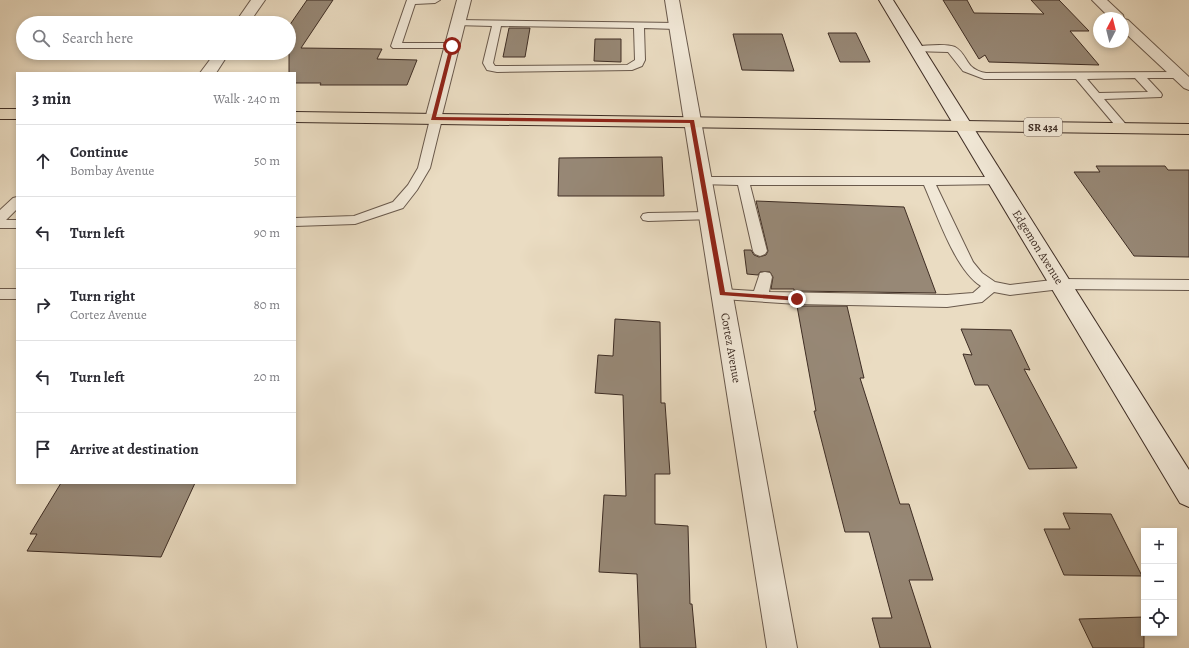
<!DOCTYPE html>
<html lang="en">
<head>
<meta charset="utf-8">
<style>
	body { margin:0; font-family:Alegreya,serif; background:#f2f2f3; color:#2b2b33 }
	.controls { position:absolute; right:12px; bottom:12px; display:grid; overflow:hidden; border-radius:0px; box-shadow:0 2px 6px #0003 }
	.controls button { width:36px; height:36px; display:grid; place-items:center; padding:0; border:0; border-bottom:1px solid #e1e1e2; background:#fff; color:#2b2b33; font:20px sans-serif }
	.compass { position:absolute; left:1093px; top:12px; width:36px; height:36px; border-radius:50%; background:#fff; box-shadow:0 2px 6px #0003; rotate:7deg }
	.stop { position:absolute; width:12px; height:12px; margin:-9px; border:3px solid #8f2418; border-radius:50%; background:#fff }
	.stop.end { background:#8f2418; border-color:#fff; box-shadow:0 1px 4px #0008 }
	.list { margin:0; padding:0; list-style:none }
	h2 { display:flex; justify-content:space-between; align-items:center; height:52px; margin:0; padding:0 16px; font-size:17px }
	h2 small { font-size:13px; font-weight:400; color:#7c7c81 }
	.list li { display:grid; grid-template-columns:26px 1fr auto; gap:12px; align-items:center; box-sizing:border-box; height:72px; padding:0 16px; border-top:1px solid #e1e1e2 }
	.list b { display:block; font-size:15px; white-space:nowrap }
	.list p { margin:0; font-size:13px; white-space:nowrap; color:#7c7c81 }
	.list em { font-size:13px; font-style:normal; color:#7c7c81 }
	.icon { flex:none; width:22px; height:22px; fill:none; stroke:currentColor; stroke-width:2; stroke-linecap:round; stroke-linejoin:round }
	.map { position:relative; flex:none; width:1189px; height:648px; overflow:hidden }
	.search { position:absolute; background:#fff; box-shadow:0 2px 6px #0003; left:16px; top:16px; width:280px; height:44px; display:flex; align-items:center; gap:10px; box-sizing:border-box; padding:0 14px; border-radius:22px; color:#7c7c81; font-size:15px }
	.panel { position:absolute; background:#fff; box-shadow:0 2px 6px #0003; left:16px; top:72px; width:280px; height:412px; border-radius:0px }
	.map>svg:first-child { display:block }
	.building { fill:#978876; stroke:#3e2d24 }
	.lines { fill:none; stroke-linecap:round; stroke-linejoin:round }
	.lane-casing { stroke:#69594c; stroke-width:2 }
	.street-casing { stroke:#69594c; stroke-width:2 }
	.secondary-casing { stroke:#3e2d24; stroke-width:2 }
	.primary-casing { stroke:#3e2d24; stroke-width:2 }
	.lane { fill:#f1e8d7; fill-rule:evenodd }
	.street { fill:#f1e8d7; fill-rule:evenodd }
	.secondary { fill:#f1e8d7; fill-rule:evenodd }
	.primary { fill:#eadcc2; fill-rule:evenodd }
	.route { fill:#8f2418 }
	.labels { text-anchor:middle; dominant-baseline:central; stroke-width:3; stroke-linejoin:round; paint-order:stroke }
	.shield { fill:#f1e8d7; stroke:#74655a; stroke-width:1 }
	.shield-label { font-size:11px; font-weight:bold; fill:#3e2d24 }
	.street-label { font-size:12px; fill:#3e2d24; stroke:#f1e8d7 }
</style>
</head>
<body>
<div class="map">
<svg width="1189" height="648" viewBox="0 0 1189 648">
	<rect width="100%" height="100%" fill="#eadcc2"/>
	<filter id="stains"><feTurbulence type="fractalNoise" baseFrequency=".005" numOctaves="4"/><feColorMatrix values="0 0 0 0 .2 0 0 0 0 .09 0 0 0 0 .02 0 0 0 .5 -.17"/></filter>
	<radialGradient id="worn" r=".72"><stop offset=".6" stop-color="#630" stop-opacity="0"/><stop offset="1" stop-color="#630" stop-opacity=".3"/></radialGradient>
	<g class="building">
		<path d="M307,0H333L301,48L382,49L377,59L417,60L407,85H320L321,83H295V73H289V26Z"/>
		<path d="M943,0H967L974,13L1044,14L1031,0H1059L1089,31H1070L1099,65L989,62L985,55L979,59Z"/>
		<path d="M509,28H530L525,57H503Z"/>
		<path d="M828,33H856L870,62H840Z"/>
		<path d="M733,34H782L794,71L742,70Z"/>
		<path d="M595,39H621V62L594,61Z"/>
		<path d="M662,157L664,196H558L559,158Z"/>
		<path d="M1096,166H1165L1168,170H1189V257L1134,256L1074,172H1100Z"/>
		<path d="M756,201L904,207L936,293L794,291V289H771L773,277L770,272H760L758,275L747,274L744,250H751L754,255L759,257L766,255L768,251Z"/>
		<path d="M797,306H847L864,378H860L900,504H909L933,580H909L931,648H880L872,618H892L869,532H845L814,411H816Z"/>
		<path d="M615,319L660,322L661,403H665L670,474H655V524L688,526L690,604H692L696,648H640L637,574L599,572L604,495L626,496L623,395L595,393L598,355L613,356Z"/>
		<path d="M961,329L1011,330L1030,370L1024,369L1077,468L1029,469L988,385H975L963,354L972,355Z"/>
		<path d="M61,483H195L161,557L27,551L37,534H30Z"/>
		<path d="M1063,513L1111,514L1142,576L1064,575L1044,529H1070Z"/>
		<path d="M1144,617V648H1093L1079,619Z"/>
	</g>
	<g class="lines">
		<defs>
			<g id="lane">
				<path d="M407,0H440L435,3L415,4L402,43H452L455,44L457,46L455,48H393L391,46Z"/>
				<path d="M458,20L676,23L681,26L676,29L644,28L645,60L642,66L632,70L497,72L487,70L483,63L492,26L455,25V21ZM501,26L634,28L635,60L627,65L495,66L493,63Z"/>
				<path d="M916,46C927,46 945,43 955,47C969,55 964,69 986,73L1178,72L1183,75L1178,78H1147L1161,93L1162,95L1161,97L1104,99L1129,128L1123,131L1119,130L1076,79H984L963,71L948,52L912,51L911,49ZM1135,78L1148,92L1099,93L1087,79Z"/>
				<path d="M436,116L442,119L430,168L417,190L403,208L355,224L295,226V218L354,216L393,202L408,185L418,168L430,119Z"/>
				<path d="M702,177H998L1004,181L1002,184L936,185L973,262L982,273L995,282L1010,285L1061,279L1189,280V290L1061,289L1010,295L994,292L982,302L947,307L797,304L722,299L717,298L715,294L717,290L722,289L754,291L760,273L765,272L770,273L772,277L769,292L947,295L973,293L981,286C955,270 937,214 924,185H750L767,251L765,254L760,256L755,254L753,251L738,185L698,184L696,181Z"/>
				<path d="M17,197V209L6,220H17V228H0V210L13,198Z"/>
				<path d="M708,212L713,213L715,216L713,219L648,221L643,220L641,217L643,214L648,213Z"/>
				<rect x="0" y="289" width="17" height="10"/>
			</g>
			<g id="street">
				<path d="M251,0H265L249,23H235Z"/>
				<path d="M457,0H471L441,119L439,122L433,124L427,122L425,119Z"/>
				<path d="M665,0H679L797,648H767Z"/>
				<path d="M1092,0H1107L1123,15L1124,19L1128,20L1189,77V90L1184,88L1123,31V18H1110Z"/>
				<path d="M215,53H229L216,73H200Z"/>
			</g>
			<path id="secondary" d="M879,0H893L1189,470V507L1180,503Z"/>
			<g id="primary">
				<rect x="0" y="109" width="17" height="10"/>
				<path d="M295,112L1189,124V134L295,122Z"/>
			</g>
		</defs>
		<use href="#lane" class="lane-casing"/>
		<use href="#street" class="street-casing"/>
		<use href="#secondary" class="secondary-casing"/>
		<use href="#primary" class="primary-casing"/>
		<use href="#lane" class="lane"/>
		<use href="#street" class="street"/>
		<use href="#secondary" class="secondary"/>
		<use href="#primary" class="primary"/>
	</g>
	<path class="route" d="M452,45L454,46L436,117L694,120L725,292L797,297L800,298V301L720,295L690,123L431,120L450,46Z"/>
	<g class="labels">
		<rect class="shield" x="1024" y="118" width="38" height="18" rx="3"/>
		<g class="shield-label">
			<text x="1043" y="127">SR 434</text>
		</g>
		<g class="street-label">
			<text transform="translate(1038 247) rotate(58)">Edgemon Avenue</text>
			<text transform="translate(731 348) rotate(80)">Cortez Avenue</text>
		</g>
	</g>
	<rect width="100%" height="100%" filter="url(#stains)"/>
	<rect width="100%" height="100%" fill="url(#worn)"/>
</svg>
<div class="controls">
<button>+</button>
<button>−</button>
<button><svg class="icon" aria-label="locate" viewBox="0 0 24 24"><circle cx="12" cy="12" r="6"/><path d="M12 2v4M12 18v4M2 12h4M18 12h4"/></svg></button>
</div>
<svg class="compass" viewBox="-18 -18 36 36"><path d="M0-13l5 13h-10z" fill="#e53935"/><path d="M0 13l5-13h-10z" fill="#7c7c81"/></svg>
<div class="stop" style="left:452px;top:46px"></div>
<div class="stop end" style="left:797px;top:299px"></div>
<div class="search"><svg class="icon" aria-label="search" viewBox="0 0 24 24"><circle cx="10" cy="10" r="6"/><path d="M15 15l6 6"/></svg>Search here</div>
<section class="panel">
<h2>3 min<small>Walk · 240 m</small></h2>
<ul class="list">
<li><svg class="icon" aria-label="ahead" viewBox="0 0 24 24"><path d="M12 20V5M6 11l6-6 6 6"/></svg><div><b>Continue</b><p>Bombay Avenue</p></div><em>50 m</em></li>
<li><svg class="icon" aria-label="left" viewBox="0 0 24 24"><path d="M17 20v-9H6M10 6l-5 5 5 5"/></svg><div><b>Turn left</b></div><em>90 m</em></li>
<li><svg class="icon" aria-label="right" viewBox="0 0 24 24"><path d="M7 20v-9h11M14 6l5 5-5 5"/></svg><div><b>Turn right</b><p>Cortez Avenue</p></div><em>80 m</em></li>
<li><svg class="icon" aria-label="left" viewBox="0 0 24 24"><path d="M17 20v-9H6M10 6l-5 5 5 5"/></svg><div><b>Turn left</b></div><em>20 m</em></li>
<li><svg class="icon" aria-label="arrive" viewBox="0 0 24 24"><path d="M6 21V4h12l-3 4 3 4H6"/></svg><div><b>Arrive at destination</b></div></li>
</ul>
</section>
</div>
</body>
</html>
